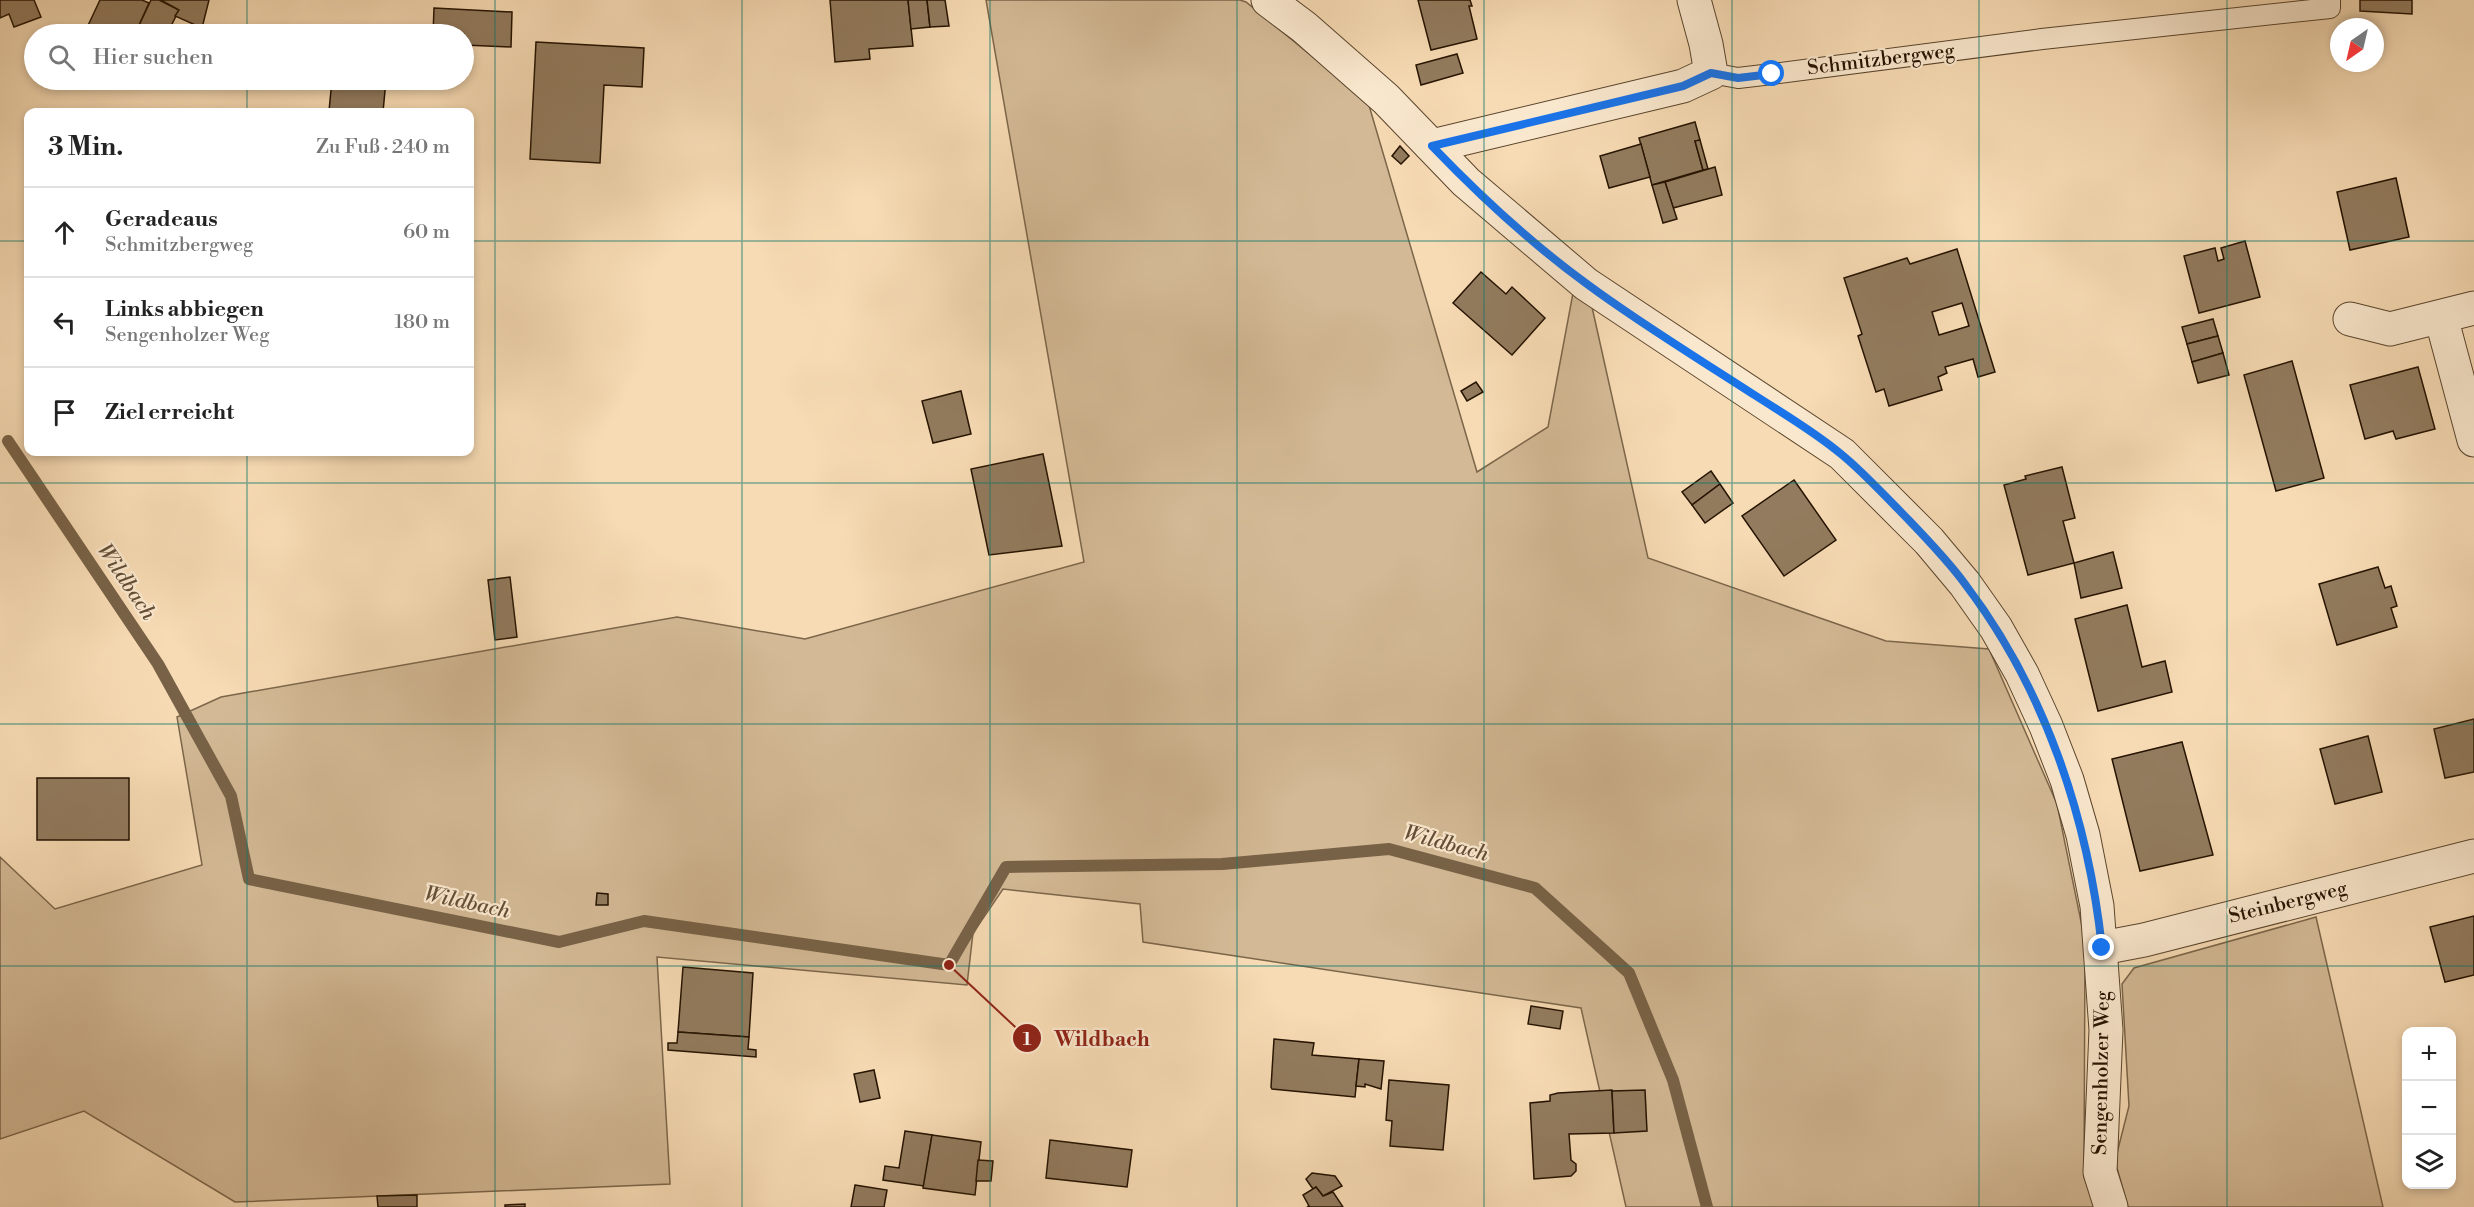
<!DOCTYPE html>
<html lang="de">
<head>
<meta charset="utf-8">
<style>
	body { margin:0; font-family:"Libre Bodoni",serif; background:#f6f6f6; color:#222 }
	.controls { position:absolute; right:18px; bottom:18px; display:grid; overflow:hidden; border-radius:12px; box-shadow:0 3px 9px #0003 }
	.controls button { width:54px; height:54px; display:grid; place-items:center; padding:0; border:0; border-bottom:2px solid #e0e0e0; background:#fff; color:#222; font:30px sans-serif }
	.compass { position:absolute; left:2330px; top:18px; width:54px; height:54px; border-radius:50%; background:#fff; box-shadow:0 3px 9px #0003; rotate:214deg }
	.stop { position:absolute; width:18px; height:18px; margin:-14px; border:4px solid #1a73e8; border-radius:50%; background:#fff }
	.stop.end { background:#1a73e8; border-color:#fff; box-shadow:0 2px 6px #0008 }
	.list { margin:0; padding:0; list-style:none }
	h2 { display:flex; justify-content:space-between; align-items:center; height:78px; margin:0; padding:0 24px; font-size:26px }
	h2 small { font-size:20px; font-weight:400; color:#767676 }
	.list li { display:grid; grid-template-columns:39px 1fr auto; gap:18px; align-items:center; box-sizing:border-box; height:90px; padding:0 24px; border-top:2px solid #e0e0e0 }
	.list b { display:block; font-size:22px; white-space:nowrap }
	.list p { margin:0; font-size:20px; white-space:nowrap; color:#767676 }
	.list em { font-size:20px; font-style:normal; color:#767676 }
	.icon { flex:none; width:33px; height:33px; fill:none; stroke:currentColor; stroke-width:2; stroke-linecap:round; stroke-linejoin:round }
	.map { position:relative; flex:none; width:2474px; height:1207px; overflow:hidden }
	.search { position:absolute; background:#fff; box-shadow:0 3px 9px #0003; left:24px; top:24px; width:450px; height:66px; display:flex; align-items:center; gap:15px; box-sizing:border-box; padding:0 21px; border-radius:33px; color:#767676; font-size:22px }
	.panel { position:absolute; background:#fff; box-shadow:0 3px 9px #0003; left:24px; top:108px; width:450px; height:348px; border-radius:12px }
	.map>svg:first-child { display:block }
	.green { fill:#d3b995; stroke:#7c664a; stroke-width:1.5 }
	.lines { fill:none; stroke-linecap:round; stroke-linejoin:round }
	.stream { stroke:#786247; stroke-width:12 }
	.building { fill:#927b5e; stroke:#251300; stroke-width:1.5; fill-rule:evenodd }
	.lane-casing { stroke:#5a452d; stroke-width:22 }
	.street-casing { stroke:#5a452d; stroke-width:35 }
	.lane { stroke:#fae8ce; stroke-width:20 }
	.street { stroke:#fae8ce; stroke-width:33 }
	.route { stroke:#1a73e8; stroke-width:8 }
	.grid { fill:none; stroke:#0f766e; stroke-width:1.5; stroke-opacity:0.55 }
	.labels { text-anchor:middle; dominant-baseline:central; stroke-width:4.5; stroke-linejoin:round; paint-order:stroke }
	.street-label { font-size:20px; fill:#251300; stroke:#fae8ce }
	.water-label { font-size:21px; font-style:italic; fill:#644e36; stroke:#fae8ce }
	.leader { fill:none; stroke:#8f2418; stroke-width:2 }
	.callout-dot { fill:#8f2418; stroke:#fae8ce; stroke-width:2 }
	.mark-label { font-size:18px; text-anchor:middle; font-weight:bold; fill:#fff }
	.callout-label { font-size:21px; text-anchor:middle; font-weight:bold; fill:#8f2418; stroke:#fae8ce; stroke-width:4.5; stroke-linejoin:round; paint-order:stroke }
</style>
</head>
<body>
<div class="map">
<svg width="2474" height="1207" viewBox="0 0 2474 1207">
	<rect width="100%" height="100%" fill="#f7dbb4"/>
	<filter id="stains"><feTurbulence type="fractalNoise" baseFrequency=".00333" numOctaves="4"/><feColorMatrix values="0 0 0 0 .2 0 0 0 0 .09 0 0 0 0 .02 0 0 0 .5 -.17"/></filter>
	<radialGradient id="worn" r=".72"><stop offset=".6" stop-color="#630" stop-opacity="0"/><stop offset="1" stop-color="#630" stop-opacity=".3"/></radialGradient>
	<g class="green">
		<path d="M986,0H1240L1246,2L1368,102L1477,472L1548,427L1573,293L1592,307L1648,558L1886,641L1989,649L2057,804L2085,941L2084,1177L2095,1207H1626L1581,1008L1143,942L1140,904L1003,889L973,933L967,985L657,957L670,1184L235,1202L84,1111L0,1139V857L55,909L202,865L177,717L221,697L677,617L805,639L1084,562Z"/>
		<path d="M2316,917L2383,1207H2128L2115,1161L2129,1106L2122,984L2134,968Z"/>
	</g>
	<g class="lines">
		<path class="stream" d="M8,441L158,664L231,796L249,879L559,942L644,921L949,965L1006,867L1222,864L1389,849L1535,888L1629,973L1673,1080L1707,1207"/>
	</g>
	<g class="building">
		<path d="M0,0H34L41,17L14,27L9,14L0,18Z"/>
		<path d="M100,0H142L149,3L135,34H84Z"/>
		<path d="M151,0H159L179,10L167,34H135Z"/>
		<path d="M161,0H209L202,28L175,16L179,10Z"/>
		<path d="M830,0H908L913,46L869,49L870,59L835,62Z"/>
		<path d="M908,0H927L930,27L911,29Z"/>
		<path d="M927,0H945L949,26L930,27Z"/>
		<path d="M1418,0H1470L1472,6H1469L1477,39L1431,50Z"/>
		<path d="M2360,0H2412V14L2360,11Z"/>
		<path d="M434,8L512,12L511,47L464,45V34H433Z"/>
		<path d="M536,42L644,48L642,87L604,85L600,163L530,159Z"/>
		<path d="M1457,54L1463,73L1421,85L1416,65Z"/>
		<path d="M133,80H146L143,85Z"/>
		<path d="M332,80H386L383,112L329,111Z"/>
		<path d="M1695,122L1700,140L1695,141L1703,170L1652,185L1639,138Z"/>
		<path d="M1700,140L1708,169L1703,170L1695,141Z"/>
		<path d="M1641,144L1650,177L1609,188L1600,156Z"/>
		<path d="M1400,146L1409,156L1401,164L1392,156Z"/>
		<path d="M1715,167L1722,195L1673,208L1665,182Z"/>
		<path d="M2396,178L2409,237L2350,250L2337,192Z"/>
		<path d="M1665,182L1677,219L1663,223L1652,185Z"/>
		<path d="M2245,241L2260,297L2199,313L2184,256L2215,248L2218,261L2224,259L2221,248Z"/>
		<path d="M1957,249L1995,372L1978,377L1973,359L1945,367L1947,373L1938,377L1942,390L1889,406L1884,389L1876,392L1858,336L1862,334L1844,278L1907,258L1910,264ZM1962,303L1969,326L1939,335L1932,312Z"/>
		<path d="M1481,272L1506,294L1512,287L1545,318L1512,355L1453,303Z"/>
		<path d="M2213,319L2218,336L2187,344L2182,327Z"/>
		<path d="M2218,336L2223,353L2192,362L2187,344Z"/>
		<path d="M2223,353L2229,375L2198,383L2192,362Z"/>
		<path d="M2292,361L2324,478L2276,491L2244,375Z"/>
		<path d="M2418,367L2435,429L2396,439L2393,431L2365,439L2350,385Z"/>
		<path d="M1476,382L1483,392L1467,401L1461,391Z"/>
		<path d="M961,391L971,434L933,443L922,401Z"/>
		<path d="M1043,454L1062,546L989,555L971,469Z"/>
		<path d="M2062,467L2075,518L2063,521L2074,563L2028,575L2004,485L2026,479L2025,476Z"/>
		<path d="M1711,471L1720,484L1692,505L1682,492Z"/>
		<path d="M1794,480L1836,540L1784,576L1742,516Z"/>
		<path d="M1720,484L1733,503L1705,523L1692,505Z"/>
		<path d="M2113,552L2122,588L2081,598L2074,563Z"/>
		<path d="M2378,567L2385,588L2391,586L2397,606L2391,608L2397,627L2337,645L2319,584Z"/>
		<path d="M510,577L517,637L495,640L488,580Z"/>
		<path d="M2127,605L2142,667L2165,661L2172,692L2098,711L2075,619Z"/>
		<path d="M2474,719V772L2445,778L2434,729Z"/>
		<path d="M2368,736L2382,792L2335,804L2320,749Z"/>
		<path d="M2182,742L2213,855L2140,871L2112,759Z"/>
		<rect x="37" y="778" width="92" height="62"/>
		<path d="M597,893L608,894V905H596Z"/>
		<path d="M2474,916V975L2445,982L2430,927Z"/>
		<path d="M683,967L753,973L749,1037L678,1032Z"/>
		<path d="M1531,1006L1563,1011L1560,1029L1528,1024Z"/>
		<path d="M678,1032L749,1037L748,1049L756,1050V1057L668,1050V1043H677Z"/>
		<path d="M1274,1039L1314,1043L1312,1055L1359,1059L1355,1097L1272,1089L1271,1087Z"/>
		<path d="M1359,1059L1384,1061L1381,1089L1365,1084V1087L1356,1086Z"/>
		<path d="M874,1070L880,1098L860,1102L854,1074Z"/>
		<path d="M1389,1080L1449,1085L1443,1150L1390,1146L1392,1121L1386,1120Z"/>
		<path d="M1612,1090L1614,1133L1569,1134L1571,1160L1576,1164V1171L1571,1176L1534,1179L1530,1103L1550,1101V1095L1558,1093Z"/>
		<path d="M1645,1090L1647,1131L1614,1133L1612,1091Z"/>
		<path d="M905,1131L932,1135L924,1186L883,1180L885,1166L899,1168Z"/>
		<path d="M932,1135L981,1142L975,1195L923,1188Z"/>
		<path d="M1050,1140L1132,1150L1127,1187L1046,1178Z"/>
		<path d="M978,1160L993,1161L991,1181H976Z"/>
		<path d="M1312,1173L1335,1176L1342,1186L1323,1196L1316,1187L1313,1189L1306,1179Z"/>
		<path d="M855,1185L887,1190L884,1207H851Z"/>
		<path d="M1316,1187L1323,1196L1333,1192L1343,1207H1307L1309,1206L1303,1195Z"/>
		<path d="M417,1195V1207H378L377,1196Z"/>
		<path d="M525,1204V1207H505V1205Z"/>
	</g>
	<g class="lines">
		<defs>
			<path id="lane" d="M1711,73L1738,78L1772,74L2042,39L2330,8V0"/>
			<g id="street">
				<path d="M1268,0L1304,27L1386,99L1466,182L1586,284L1842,454L1929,541L1965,584L1996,628L2022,674L2046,726L2067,780L2083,835L2097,906L2106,1030L2100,1172L2111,1207"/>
				<path d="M1432,146L1683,86L1711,73L1706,44L1694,0"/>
				<path d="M2441,317L2474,440"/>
				<path d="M2350,319L2390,329L2474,308"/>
				<path d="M2102,948L2144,940L2474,856"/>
			</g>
		</defs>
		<use href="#lane" class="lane-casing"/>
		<use href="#street" class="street-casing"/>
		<use href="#lane" class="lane"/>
		<use href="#street" class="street"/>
	</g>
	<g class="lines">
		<path class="route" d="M1772,74L1738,78L1711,73L1683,86L1432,146C1480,196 1532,244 1587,284C1641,324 1699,359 1756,396C1784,414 1815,432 1841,454C1862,471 1881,492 1900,511C1923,535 1946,558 1965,584C2045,689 2088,818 2102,948"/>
	</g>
	<path class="grid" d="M247,0V34M495,0V1207M742,0V1207M990,0V1207M1237,0V1207M1484,0V1207M1732,0V1207M1979,0V1207M2227,0V1207M247,80V112M0,241H28M470,241H2474M247,452V1207M0,483H2474M0,724H2474M0,966H2474"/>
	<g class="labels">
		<g class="street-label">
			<text transform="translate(1881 60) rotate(-7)">Schmitzbergweg</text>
			<text transform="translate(2288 903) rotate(-14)">Steinbergweg</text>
			<text transform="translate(2102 1073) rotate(-89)">Sengenholzer Weg</text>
		</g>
		<g class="water-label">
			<text transform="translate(126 582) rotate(56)">Wildbach</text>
			<text transform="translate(1446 844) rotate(15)">Wildbach</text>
			<text transform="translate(467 903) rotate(12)">Wildbach</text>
		</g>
	</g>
	<path class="leader" d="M949 965L1027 1038"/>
	<g class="callout-dot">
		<circle cx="949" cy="965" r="6"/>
		<circle cx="1027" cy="1038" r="15"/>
	</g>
	<g class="mark-label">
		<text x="1027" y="1045">1</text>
	</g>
	<g class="callout-label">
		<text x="1102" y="1046">Wildbach</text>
	</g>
	<rect width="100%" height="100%" filter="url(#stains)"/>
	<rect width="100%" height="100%" fill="url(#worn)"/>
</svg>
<div class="controls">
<button>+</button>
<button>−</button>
<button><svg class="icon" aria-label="layers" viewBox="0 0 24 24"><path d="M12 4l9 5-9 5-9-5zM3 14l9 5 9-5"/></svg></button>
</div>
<svg class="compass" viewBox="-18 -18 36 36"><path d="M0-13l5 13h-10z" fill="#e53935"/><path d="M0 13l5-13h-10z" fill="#767676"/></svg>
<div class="stop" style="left:1772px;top:74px"></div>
<div class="stop end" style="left:2102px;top:948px"></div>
<div class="search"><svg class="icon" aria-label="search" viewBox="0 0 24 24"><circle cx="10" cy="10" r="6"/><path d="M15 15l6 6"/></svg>Hier suchen</div>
<section class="panel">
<h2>3 Min.<small>Zu Fuß · 240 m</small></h2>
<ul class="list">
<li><svg class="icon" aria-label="ahead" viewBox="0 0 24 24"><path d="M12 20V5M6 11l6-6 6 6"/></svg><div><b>Geradeaus</b><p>Schmitzbergweg</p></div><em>60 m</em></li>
<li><svg class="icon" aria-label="left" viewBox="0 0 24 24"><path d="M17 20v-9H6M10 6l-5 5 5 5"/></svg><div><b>Links abbiegen</b><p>Sengenholzer Weg</p></div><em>180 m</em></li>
<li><svg class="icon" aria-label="arrive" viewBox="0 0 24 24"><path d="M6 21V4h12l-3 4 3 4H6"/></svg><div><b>Ziel erreicht</b></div></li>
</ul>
</section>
</div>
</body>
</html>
